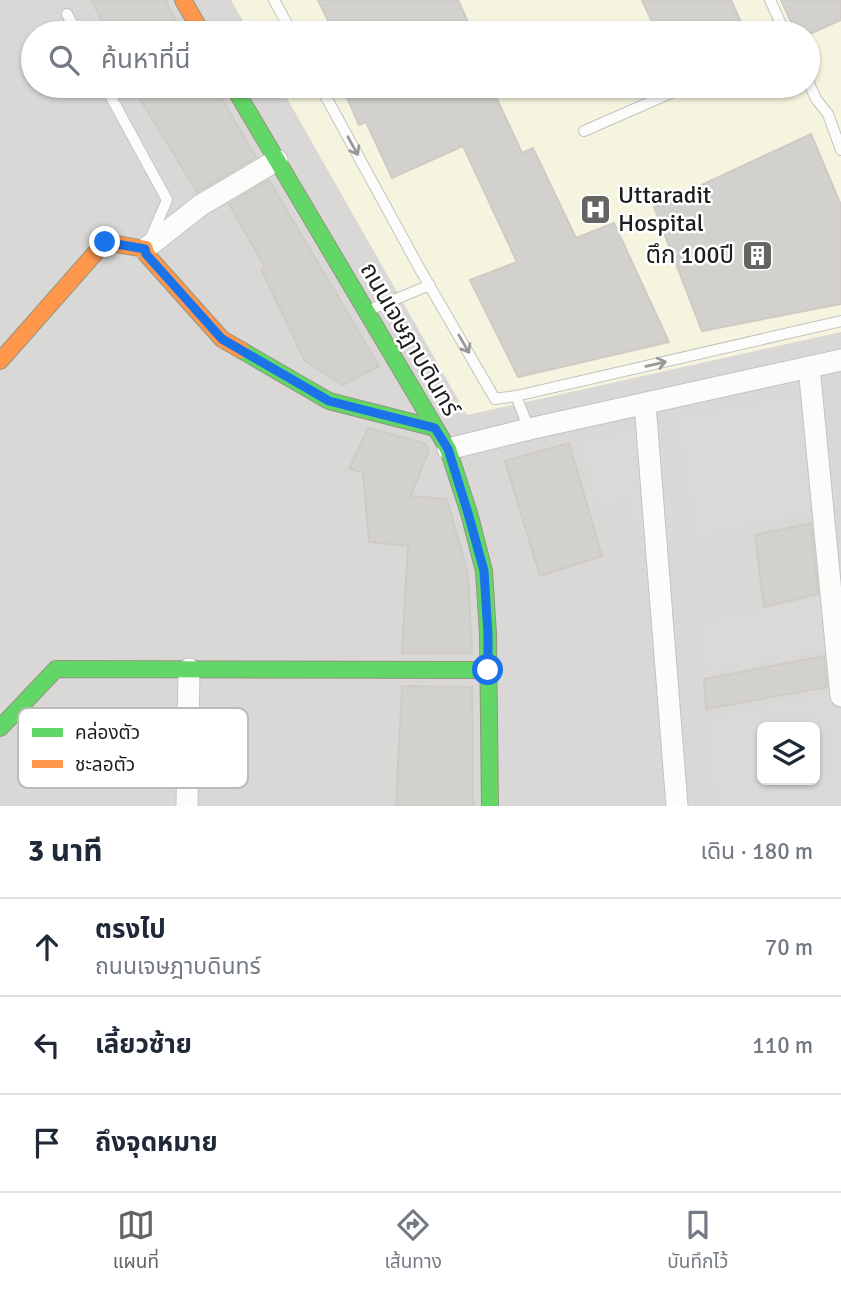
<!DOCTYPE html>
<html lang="th">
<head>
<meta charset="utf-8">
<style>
	body { margin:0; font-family:Signika,"Noto Sans Thai",sans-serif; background:#f6f6f7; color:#1f2937 }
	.controls { position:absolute; right:21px; bottom:21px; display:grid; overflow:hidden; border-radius:10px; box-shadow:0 2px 5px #0004 }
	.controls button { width:63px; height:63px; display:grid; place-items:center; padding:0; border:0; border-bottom:2px solid #e0e1e3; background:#fff; color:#1f2937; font:35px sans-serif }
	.stop { position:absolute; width:21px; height:21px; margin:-16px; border:5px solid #1a73e8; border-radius:50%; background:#fff }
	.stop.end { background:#1a73e8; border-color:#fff; box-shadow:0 2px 7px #0008 }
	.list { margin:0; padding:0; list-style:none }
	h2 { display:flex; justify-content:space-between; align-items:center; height:91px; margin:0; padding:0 28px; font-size:30px }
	h2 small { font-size:23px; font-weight:400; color:#747a83 }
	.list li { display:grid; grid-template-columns:46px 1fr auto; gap:21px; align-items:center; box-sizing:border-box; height:98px; padding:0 28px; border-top:2px solid #e0e1e3 }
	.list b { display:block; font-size:26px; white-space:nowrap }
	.list p { margin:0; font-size:23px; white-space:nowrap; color:#747a83 }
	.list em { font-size:23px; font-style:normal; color:#747a83 }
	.icon { flex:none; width:38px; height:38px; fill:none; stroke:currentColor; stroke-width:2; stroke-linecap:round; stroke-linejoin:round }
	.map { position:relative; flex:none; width:841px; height:806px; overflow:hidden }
	.search { position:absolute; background:#fff; box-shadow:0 2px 5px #0004; left:21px; right:21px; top:21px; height:77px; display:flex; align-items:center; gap:18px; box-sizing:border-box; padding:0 24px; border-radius:38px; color:#747a83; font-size:26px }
	.sheet { height:385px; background:#fff }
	nav { display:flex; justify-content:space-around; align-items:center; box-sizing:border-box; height:98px; border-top:2px solid #e0e1e3; background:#fff; font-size:19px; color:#747a83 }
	nav a { display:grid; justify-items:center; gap:4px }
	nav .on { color:#656463 }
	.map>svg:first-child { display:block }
	.residential { fill:#dad8d6; fill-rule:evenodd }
	.education { fill:#f5f5df }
	.parking { fill:#dad9d7; fill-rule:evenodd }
	.building { fill:#d3d1ce; stroke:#cecbc6; stroke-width:2 }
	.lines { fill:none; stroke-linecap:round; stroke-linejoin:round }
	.lane-casing { stroke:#c4c3c1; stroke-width:12 }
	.street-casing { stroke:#c4c3c1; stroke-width:23 }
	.fast-casing { stroke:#92957c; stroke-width:18 }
	.slow-casing { stroke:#92957c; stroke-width:18 }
	.lane { stroke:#fcfcfb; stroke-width:10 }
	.street { stroke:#fcfcfb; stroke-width:21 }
	.fast { stroke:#63d668; stroke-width:16 }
	.slow { stroke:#ff974d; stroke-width:16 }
	.oneway { stroke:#989897 }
	.route { stroke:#1a73e8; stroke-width:9 }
	.labels { text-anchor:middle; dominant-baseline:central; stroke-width:5; stroke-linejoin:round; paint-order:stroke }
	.poi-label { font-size:24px; fill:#1d1d1d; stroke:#fff; text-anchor:start }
	.street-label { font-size:24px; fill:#1d1d1d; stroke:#fff }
	.key { fill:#fff; stroke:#bbb; stroke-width:2 }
	.key-label { font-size:19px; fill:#1d1d1d }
</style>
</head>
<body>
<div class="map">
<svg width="841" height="806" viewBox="0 0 841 806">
	<rect width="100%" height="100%" fill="#ebe9e5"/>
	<path class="residential" d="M0,0H841V806H0ZM33,33H808V86H33ZM762,727H815V780H762Z"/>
	<path class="education" d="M231,0H841V332L467,415L280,86H808V33H250Z"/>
	<g class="parking">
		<path d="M822,388L838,507L695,538L676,417Z"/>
		<path d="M660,423L675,538L640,547L628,500L597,508L579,442Z"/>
		<path d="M841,593V647L707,674L699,621Z"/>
		<path d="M841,690V806H714L708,716ZM762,727H815V780H762Z"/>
	</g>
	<g class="building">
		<path d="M91,0H166L169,8L183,33H109Z"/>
		<path d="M318,0H458L473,33H334Z"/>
		<path d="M642,0H731L746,33H657Z"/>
		<path d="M781,0H841V20L812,33H796Z"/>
		<path d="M132,86H216L219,94L256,157L197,192Z"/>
		<path d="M342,86H491L522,153L533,148L576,238L614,223L669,342L518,377L470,280L517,262L463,146L392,178L366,122L359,125Z"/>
		<path d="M811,134L841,205V304L702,331L654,207Z"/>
		<path d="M269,180L379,366L343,385L305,361L261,269L265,267L229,204Z"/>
		<path d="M368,428L425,443L429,450L411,496L447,499L468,574L472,653H402L408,546L369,542L363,472L349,469Z"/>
		<path d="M569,443L602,556L540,576L505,461Z"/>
		<path d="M811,523L818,594L764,607L755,535Z"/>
		<path d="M824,656L827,687L706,709L704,679Z"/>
		<path d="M402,686L472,687L473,806H396Z"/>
	</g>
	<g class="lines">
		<defs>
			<g id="lane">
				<path d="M274,0L292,33"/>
				<path d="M770,0L785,33"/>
				<path d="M67,14L77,33"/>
				<path d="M808,81L816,99L828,114L841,150"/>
				<path d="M105,86L167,200L150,239"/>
				<path d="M320,86L421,271L495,399L516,396L841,321"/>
				<path d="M584,131L687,86"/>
				<path d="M367,311L430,285"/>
				<path d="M516,396L529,429"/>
			</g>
			<g id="street">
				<path d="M145,249L201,205L277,160"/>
				<path d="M809,367L841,696"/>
				<path d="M645,404L677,806"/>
				<path d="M448,449L529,429L841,360"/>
				<path d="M187,806L189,669"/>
			</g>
			<g id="fast">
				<path d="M233,86L448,449L469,513L484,571L488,634L490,806"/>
				<path d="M241,350L329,401L435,428"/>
				<path d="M0,728L56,669L488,670"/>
			</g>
			<g id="slow">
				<path d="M183,0L202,33"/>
				<path d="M0,361L105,242L145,249L146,254L222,339L241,350"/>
			</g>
		</defs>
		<use href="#lane" class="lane-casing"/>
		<use href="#street" class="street-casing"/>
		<use href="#fast" class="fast-casing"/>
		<use href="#slow" class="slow-casing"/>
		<use href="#lane" class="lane"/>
		<use href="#street" class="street"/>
		<use href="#fast" class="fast"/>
		<use href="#slow" class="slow"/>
	</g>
	<defs><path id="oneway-shaft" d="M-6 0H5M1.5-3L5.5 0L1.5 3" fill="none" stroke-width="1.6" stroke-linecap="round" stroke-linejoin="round" transform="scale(1.75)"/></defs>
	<g class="oneway">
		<use href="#oneway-shaft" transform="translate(353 146) rotate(61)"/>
		<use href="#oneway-shaft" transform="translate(464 344) rotate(60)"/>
		<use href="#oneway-shaft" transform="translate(656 364) rotate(-13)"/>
	</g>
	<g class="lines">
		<path class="route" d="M105,242L145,249L146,254L222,339L329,401L435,428L448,449L468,513L484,571L488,634V670"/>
	</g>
	<defs>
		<symbol id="hospital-square" viewBox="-11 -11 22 22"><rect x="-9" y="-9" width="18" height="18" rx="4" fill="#656463" stroke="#fff"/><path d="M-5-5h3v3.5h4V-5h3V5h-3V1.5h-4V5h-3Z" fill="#fff"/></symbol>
		<symbol id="building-square" viewBox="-11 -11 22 22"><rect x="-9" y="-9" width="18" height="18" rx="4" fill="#656463" stroke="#fff"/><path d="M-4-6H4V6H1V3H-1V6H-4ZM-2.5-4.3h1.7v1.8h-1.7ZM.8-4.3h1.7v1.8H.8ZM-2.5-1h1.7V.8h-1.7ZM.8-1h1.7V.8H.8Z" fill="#fff"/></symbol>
	</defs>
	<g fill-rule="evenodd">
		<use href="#hospital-square" x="578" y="192" width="35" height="35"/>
		<use href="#building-square" x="740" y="238" width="35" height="35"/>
	</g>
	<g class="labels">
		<g class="poi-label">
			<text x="618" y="195">Uttaradit<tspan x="618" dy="28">Hospital</tspan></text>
			<text x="734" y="255" text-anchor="end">ตึก 100ปี</text>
		</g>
		<g class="street-label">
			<text transform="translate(410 339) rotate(60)">ถนนเจษฎาบดินทร์</text>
		</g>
	</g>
	<rect x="18" y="708" width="230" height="80" rx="10" class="key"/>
	<rect x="32" y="728" width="31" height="9" fill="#63d668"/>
	<rect x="32" y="760" width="31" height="8" fill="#ff974d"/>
	<g class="key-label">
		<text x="75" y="739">คล่องตัว</text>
		<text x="75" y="771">ชะลอตัว</text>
	</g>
</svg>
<div class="controls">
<button><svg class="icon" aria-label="layers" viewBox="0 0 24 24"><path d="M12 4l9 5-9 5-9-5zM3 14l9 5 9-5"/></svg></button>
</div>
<div class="stop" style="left:488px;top:670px"></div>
<div class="stop end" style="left:105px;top:242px"></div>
<div class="search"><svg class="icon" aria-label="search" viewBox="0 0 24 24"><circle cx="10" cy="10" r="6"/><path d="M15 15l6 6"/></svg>ค้นหาที่นี่</div>
</div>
<section class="sheet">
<h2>3 นาที<small>เดิน · 180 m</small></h2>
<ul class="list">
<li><svg class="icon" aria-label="ahead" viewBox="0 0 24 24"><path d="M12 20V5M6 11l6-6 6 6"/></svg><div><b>ตรงไป</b><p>ถนนเจษฎาบดินทร์</p></div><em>70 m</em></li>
<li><svg class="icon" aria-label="left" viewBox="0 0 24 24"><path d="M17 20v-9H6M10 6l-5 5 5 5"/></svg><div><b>เลี้ยวซ้าย</b></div><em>110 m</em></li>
<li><svg class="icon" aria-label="arrive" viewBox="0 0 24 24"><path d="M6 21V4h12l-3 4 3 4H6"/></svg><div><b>ถึงจุดหมาย</b></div></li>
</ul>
</section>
<nav>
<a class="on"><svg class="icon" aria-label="map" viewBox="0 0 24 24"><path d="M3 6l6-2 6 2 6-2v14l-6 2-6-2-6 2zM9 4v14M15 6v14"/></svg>แผนที่</a>
<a><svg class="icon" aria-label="directions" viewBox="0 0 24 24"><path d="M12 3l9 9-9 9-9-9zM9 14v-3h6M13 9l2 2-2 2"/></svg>เส้นทาง</a>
<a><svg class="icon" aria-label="saved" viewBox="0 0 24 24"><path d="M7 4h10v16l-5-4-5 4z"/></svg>บันทึกไว้</a>
</nav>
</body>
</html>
